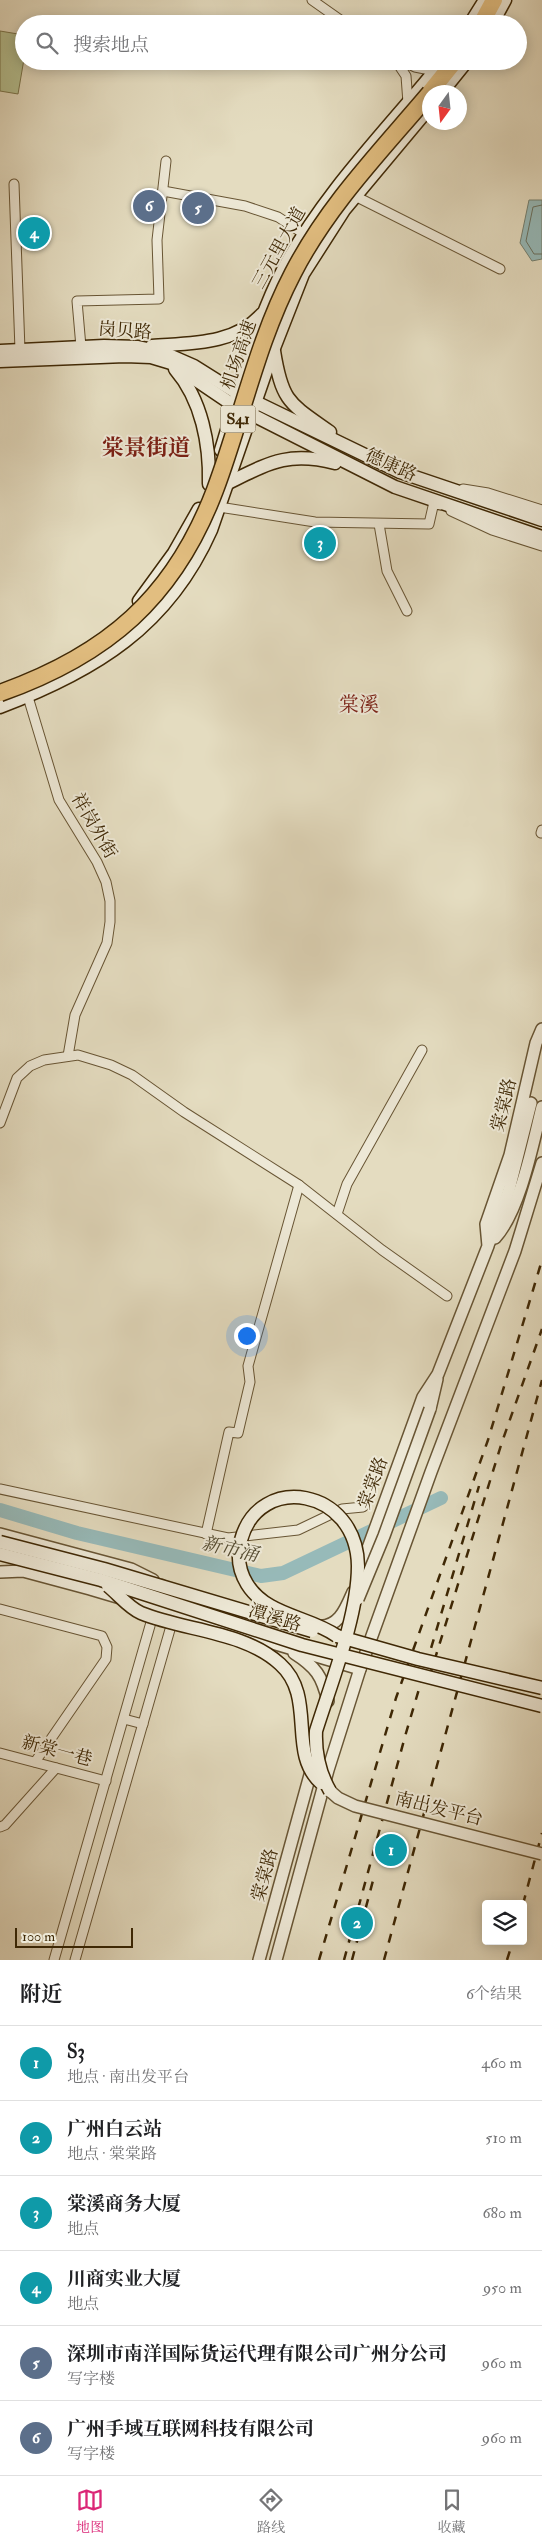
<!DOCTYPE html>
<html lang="zh">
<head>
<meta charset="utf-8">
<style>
	body { margin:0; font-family:"IM FELL Double Pica","Noto Serif SC",serif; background:#f6f6f6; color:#202124 }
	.controls { position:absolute; right:15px; bottom:15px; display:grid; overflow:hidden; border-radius:5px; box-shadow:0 2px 12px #0003 }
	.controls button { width:45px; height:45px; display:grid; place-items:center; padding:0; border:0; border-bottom:1px solid #e0e0e0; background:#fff; color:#202124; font:25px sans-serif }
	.compass { position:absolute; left:422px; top:85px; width:45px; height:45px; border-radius:50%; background:#fff; box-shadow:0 2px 12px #0003; rotate:195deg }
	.scale { position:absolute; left:15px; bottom:12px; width:118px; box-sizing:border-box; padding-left:5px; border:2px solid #3f2805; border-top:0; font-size:14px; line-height:18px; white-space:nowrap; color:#3f2805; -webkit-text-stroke:4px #ede8d6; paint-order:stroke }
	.you { position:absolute; left:246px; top:1335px; width:18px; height:18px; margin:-12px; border:4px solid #fff; border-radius:50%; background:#1a73e8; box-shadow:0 0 0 8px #1a73e833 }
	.badge { display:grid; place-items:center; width:32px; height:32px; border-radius:50%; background:#db2777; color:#fff; font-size:16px; font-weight:700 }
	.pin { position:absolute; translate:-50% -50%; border:2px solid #fff; box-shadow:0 1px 5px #0006 }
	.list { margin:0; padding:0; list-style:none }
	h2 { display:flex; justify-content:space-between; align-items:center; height:65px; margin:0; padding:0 20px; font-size:21px }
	h2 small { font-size:16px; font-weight:400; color:#757577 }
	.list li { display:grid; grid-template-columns:32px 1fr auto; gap:15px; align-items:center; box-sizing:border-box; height:75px; padding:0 20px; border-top:1px solid #e0e0e0 }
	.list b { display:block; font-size:19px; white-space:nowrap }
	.list p { margin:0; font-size:16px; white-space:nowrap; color:#757577 }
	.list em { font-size:16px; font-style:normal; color:#757577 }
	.icon { flex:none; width:28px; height:28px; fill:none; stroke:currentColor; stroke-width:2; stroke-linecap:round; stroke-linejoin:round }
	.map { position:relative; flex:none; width:542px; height:1960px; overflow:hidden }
	.search { position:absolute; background:#fff; box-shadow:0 2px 12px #0003; left:15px; right:15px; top:15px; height:55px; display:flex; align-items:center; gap:12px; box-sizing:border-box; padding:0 18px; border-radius:28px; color:#757577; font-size:19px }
	.sheet { height:515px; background:#fff }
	nav { display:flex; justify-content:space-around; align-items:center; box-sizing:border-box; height:70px; border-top:1px solid #e0e0e0; background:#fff; font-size:14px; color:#757577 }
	nav a { display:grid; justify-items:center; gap:2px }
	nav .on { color:#db2777 }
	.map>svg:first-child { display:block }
	.green { fill:#b5c091; stroke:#7a744b }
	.water { fill:#97bab9; stroke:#748071 }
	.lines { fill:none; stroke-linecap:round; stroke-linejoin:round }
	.shore { stroke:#6b715f; stroke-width:1 }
	.river { stroke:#97bab9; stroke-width:14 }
	.minor-casing { stroke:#685534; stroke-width:11 }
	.tertiary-casing { stroke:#685534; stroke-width:14 }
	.secondary-casing { stroke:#3f2805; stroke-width:15 }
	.motorway-casing { stroke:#3f2805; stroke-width:19 }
	.minor { stroke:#ede8d6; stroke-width:9 }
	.tertiary { stroke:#ede8d6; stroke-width:11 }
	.secondary { stroke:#ede8d6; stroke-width:12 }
	.motorway { stroke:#e2be80; stroke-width:16 }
	.rail { stroke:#3f2805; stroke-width:2.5; stroke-dasharray:9 9; stroke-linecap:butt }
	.tertiary-bridge-casing { stroke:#685534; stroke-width:14; stroke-linecap:butt }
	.secondary-bridge-casing { stroke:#3f2805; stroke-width:15; stroke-linecap:butt }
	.motorway-bridge-casing { stroke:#3f2805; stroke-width:19; stroke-linecap:butt }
	.tertiary-bridge { stroke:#ede8d6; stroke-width:11 }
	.secondary-bridge { stroke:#ede8d6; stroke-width:12 }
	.motorway-bridge { stroke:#e2be80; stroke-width:16 }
	.labels { text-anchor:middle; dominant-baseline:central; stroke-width:4; stroke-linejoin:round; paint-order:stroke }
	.shield { fill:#ede8d6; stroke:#736244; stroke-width:1 }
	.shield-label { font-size:16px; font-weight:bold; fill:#3f2805 }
	.street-label { font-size:18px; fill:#3f2805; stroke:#ede8d6 }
	.water-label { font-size:19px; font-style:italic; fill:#554c32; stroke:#ede8d6 }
	.quarter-label { font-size:20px; fill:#7a1f14; stroke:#ede8d6 }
	.district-label { font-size:22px; font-weight:bold; fill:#7a1f14; stroke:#ede8d6 }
</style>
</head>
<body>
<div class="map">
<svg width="542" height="1960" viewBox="0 0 542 1960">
	<rect width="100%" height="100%" fill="#e4dcc0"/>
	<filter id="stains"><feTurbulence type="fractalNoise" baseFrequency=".004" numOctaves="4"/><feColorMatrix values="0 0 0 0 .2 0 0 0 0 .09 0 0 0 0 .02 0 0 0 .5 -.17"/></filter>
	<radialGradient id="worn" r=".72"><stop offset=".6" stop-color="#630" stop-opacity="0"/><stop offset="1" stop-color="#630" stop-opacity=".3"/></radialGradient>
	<path class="green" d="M0,31L24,35V59L18,94L0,91Z"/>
	<path class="water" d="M529,200H542V259L532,261L520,243Z"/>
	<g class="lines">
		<path class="shore" d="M542,205L533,207L526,241L534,254H542"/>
		<path class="river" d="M0,1510L77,1533L261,1576L283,1573L441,1498"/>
		<defs>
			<g id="minor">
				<path d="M312,0L346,24"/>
				<path d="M396,61L406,76L408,103"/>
				<path d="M403,61L415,67L435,71"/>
				<path d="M14,184L20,350"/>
				<path d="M163,191L245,206L278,217L304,234"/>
				<path d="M355,196L500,269"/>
				<path d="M81,347L77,301L159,299L157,240L166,161"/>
				<path d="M463,489L488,493L542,510"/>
				<path d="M219,507L315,522L429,524L434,502L440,505"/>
				<path d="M451,511L492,530L542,546"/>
				<path d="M379,524L387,571L407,611"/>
				<path d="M28,697L59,800L97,862L106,882L110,901V922L107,943L75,1015L68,1056"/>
				<path d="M541,833L542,830"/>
				<path d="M0,1123L17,1078L30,1066L44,1060L78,1055L111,1065L132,1075L184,1112L299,1185L382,1250L447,1296"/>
				<path d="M337,1214L347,1184L422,1050"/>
				<path d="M0,1489L228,1538L298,1530L342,1509L363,1507"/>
				<path d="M206,1534L229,1432L238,1433L250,1382L248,1366L299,1185"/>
				<path d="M0,1609L102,1636L107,1647L106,1659L35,1762"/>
				<path d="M124,1719L143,1724"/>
				<path d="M0,1753L106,1781"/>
				<path d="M0,1827L5,1825L56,1768"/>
				<path d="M54,1960L162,1584"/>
				<path d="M75,1960L173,1619"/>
			</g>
			<g id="tertiary">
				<path d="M495,1238C520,1211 533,1143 542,1107"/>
				<path d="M489,1243L509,1190L531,1103"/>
				<path d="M430,1409L437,1379"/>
				<path d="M0,1534L131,1569L153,1580"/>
				<path d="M0,1572L23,1571L90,1589L360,1669"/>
				<path d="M361,1579L367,1551L423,1397L438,1374L488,1246L486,1224L510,1155L536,1043L542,1029"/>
				<path d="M318,1626C339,1628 346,1608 353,1592"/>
				<path d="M294,1653C316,1667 322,1676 328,1701"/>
				<path d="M259,1960L313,1764"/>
				<path d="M276,1960L328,1770L360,1669L431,1472L515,1251L542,1163"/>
			</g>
			<g id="secondary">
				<path d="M470,24L485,0"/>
				<path d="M492,24L505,0"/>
				<path d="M442,92L467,61"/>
				<path d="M152,346C191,343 234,345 262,314"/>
				<path d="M0,351L104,346L138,347L162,352L194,366L237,393L400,472L542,520"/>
				<path d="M274,351C282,402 289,403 330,432"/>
				<path d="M0,361L125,356L151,357L171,363L233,405L395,487L542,537"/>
				<path d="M175,369C202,400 210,445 209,484"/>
				<path d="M221,450C240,389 254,326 284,268C325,191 388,129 443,61"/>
				<path d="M228,483C269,463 288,451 335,463"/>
				<path d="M139,601L174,553L199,509"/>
				<path d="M0,707C95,671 168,627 211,530L274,348L303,274L344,210L430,107"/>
			</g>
			<g id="motorway">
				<path d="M481,24L494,0"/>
				<path d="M430,92L455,61"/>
			</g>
		</defs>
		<use href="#minor" class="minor-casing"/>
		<use href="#tertiary" class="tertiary-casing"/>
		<use href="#secondary" class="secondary-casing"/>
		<use href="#motorway" class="motorway-casing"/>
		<use href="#minor" class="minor"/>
		<use href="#tertiary" class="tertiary"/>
		<use href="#secondary" class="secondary"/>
		<use href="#motorway" class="motorway"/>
		<g class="rail">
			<path d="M429,1678L502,1442L542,1329"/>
			<path d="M523,1904L542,1833"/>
			<path d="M319,1960L396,1698L488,1440L542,1260"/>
			<path d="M344,1960L406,1733L479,1486"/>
			<path d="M352,1960L375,1873"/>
			<path d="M384,1960L542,1380"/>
			<path d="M507,1960L513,1941"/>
		</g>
		<defs>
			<g id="tertiary-bridge">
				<path d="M358,1599L384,1536L430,1409"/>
				<path d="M330,1791L338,1798L355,1806L542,1854"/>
			</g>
			<g id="secondary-bridge">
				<path d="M0,1542L104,1569L312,1631"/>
				<path d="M0,1554L101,1580L302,1645L542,1706"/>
				<path d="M108,1586C118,1594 129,1608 141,1613C185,1631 244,1631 280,1664C317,1697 287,1753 321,1783"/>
				<path d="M337,1636L418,1659L542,1688"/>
				<path d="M330,1791C319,1772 315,1754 316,1731C331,1683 358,1616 358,1566C357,1488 259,1472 241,1540C237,1555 239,1571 247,1584C267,1616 308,1616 337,1636"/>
			</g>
			<path id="motorway-bridge" d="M0,693C107,655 174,598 215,490C242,418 257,342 293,273C328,205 381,151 430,93"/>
		</defs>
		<use href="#tertiary-bridge" class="tertiary-bridge-casing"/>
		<use href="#secondary-bridge" class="secondary-bridge-casing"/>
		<use href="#motorway-bridge" class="motorway-bridge-casing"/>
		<use href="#tertiary-bridge" class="tertiary-bridge"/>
		<use href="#secondary-bridge" class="secondary-bridge"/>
		<use href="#motorway-bridge" class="motorway-bridge"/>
	</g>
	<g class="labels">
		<rect class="shield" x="220.5" y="405.5" width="35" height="27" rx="4"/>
		<g class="shield-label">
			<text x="238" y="419">S41</text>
		</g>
		<g class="street-label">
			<text transform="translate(279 248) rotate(-61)">三元里大道</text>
			<text transform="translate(125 331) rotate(4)">岗贝路</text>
			<text transform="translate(239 355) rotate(-71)">机场高速</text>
			<text transform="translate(391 465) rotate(24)">德康路</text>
			<text transform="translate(94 826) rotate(60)">祥岗外街</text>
			<text transform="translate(504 1105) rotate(-76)">棠棠路</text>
			<text transform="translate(373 1483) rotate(-70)">棠棠路</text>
			<text transform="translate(275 1618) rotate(17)">潭溪路</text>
			<text transform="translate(57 1751) rotate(15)">新棠一巷</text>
			<text transform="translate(439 1809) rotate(14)">南出发平台</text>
			<text transform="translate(265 1875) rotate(-75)">棠棠路</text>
		</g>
		<g class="water-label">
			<text transform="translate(230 1549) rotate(13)">新市涌</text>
		</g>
		<g class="quarter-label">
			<text x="359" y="704">棠溪</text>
		</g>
		<g class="district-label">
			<text x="146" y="448">棠景街道</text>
		</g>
	</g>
	<rect width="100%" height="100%" filter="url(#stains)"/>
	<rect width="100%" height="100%" fill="url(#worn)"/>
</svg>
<div class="controls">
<button><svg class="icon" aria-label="layers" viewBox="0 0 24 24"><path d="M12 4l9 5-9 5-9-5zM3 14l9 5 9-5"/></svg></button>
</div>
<svg class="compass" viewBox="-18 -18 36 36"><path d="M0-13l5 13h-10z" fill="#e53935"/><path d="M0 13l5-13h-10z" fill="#757577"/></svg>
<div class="scale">100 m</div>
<div class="you"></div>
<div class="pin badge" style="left:391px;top:1850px;background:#0f9aa8">1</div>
<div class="pin badge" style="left:357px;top:1923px;background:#0f9aa8">2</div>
<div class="pin badge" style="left:320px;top:543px;background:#0f9aa8">3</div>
<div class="pin badge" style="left:34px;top:233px;background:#0f9aa8">4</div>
<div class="pin badge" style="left:198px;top:208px;background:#5c6f8a">5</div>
<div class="pin badge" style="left:149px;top:206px;background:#5c6f8a">6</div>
<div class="search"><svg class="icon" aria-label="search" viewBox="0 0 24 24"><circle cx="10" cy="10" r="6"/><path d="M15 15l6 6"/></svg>搜索地点</div>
</div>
<section class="sheet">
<h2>附近<small>6个结果</small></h2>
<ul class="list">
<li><span class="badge" style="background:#0f9aa8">1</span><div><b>S3</b><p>地点 · 南出发平台</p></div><em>460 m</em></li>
<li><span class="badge" style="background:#0f9aa8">2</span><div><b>广州白云站</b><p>地点 · 棠棠路</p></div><em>510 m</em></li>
<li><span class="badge" style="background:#0f9aa8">3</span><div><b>棠溪商务大厦</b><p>地点</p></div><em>680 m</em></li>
<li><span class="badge" style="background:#0f9aa8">4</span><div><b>川商实业大厦</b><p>地点</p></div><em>950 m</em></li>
<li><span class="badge" style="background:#5c6f8a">5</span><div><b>深圳市南洋国际货运代理有限公司广州分公司</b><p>写字楼</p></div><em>960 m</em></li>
<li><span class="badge" style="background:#5c6f8a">6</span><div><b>广州手域互联网科技有限公司</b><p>写字楼</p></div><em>960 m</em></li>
</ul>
</section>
<nav>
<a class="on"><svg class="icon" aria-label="map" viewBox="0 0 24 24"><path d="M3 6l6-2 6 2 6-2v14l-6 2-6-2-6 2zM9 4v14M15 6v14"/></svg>地图</a>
<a><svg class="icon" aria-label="directions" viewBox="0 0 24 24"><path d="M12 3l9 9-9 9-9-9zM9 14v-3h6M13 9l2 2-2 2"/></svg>路线</a>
<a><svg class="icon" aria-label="saved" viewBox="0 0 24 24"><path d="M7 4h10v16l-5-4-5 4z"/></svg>收藏</a>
</nav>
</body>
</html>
